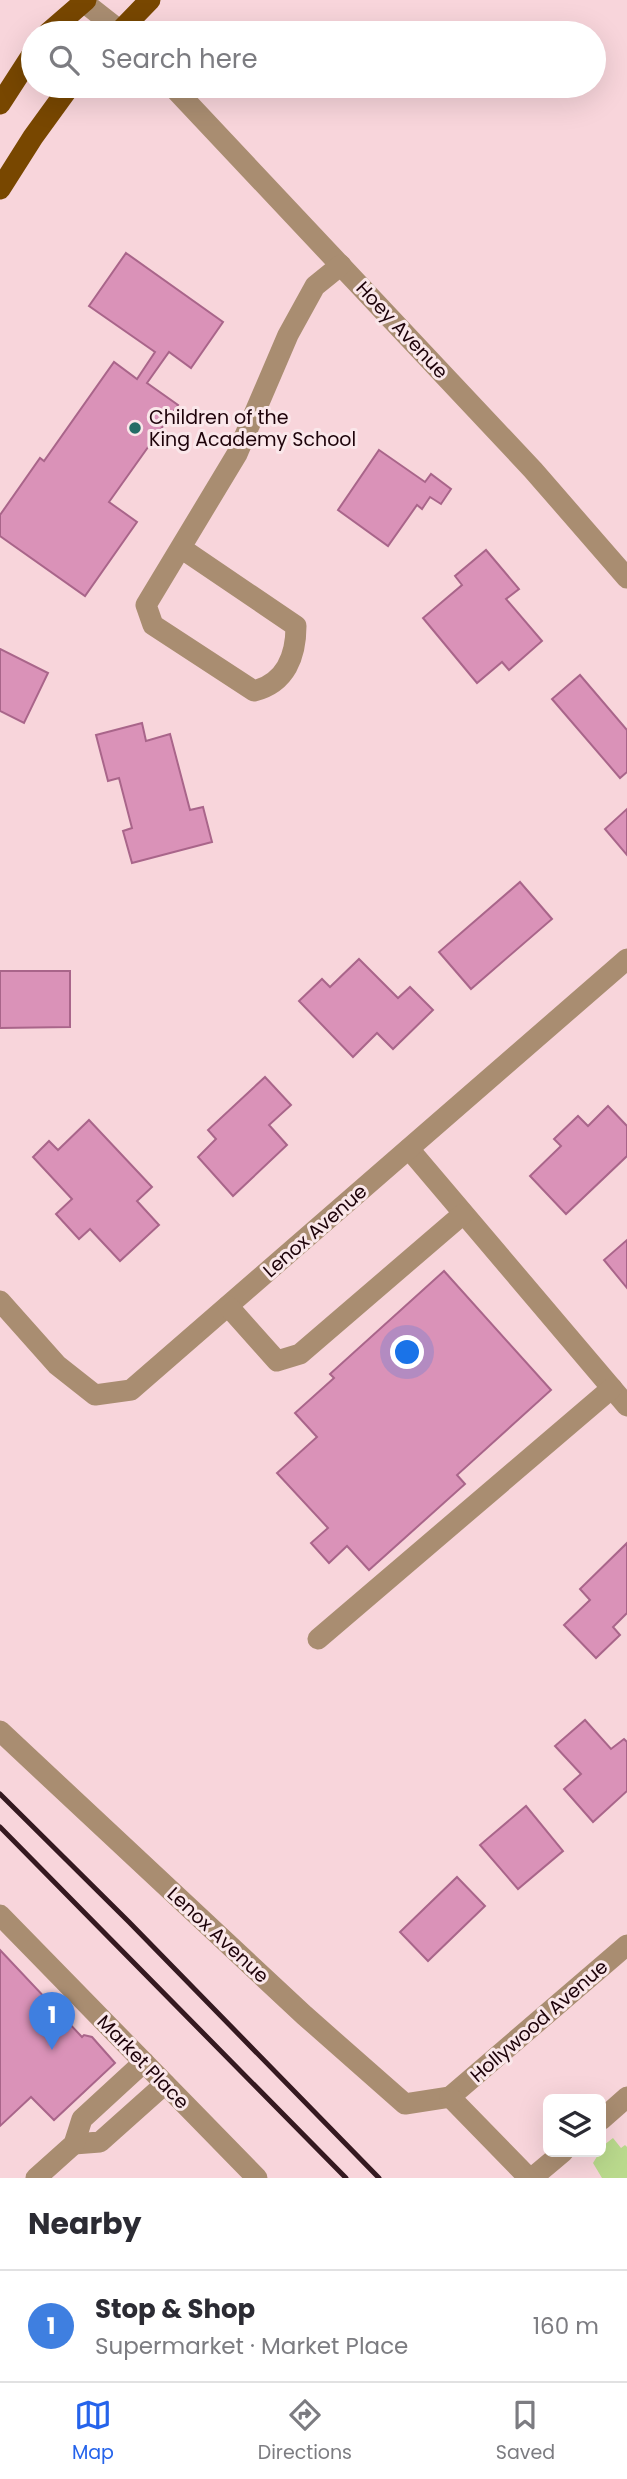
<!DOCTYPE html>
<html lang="en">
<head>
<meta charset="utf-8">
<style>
	body { margin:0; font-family:Poppins,sans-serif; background:#f2f2f3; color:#2b2b33 }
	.controls { position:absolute; right:21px; bottom:21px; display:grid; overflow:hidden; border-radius:10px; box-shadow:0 7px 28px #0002 }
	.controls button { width:63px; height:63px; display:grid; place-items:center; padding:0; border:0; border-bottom:2px solid #e1e1e2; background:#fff; color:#2b2b33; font:35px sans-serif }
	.you { position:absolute; left:408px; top:1353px; width:24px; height:24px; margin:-18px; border:5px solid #fff; border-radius:50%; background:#1a73e8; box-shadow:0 0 0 10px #1a73e833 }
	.badge { display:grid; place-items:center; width:46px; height:46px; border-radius:50%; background:#2563eb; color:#fff; font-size:23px; font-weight:700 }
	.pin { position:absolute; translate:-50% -58px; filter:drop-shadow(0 2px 4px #0008) }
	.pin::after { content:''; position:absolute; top:37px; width:24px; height:21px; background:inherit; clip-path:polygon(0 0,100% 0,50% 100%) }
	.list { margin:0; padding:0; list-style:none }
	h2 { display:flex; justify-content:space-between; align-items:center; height:91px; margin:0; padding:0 28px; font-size:30px }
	h2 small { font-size:23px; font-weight:400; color:#7c7c81 }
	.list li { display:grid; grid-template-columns:46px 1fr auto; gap:21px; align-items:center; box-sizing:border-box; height:112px; padding:0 28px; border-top:2px solid #e1e1e2 }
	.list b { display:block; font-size:26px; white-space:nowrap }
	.list p { margin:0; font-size:23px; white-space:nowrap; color:#7c7c81 }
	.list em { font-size:23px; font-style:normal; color:#7c7c81 }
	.icon { flex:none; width:38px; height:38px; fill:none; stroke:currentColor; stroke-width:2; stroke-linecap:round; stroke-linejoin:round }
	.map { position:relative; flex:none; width:627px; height:2178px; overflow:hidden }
	.search { position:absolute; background:#fff; box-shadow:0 7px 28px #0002; left:21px; right:21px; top:21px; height:77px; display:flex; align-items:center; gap:18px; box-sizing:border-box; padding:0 24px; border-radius:38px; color:#7c7c81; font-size:26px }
	.sheet { height:203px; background:#fff }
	nav { display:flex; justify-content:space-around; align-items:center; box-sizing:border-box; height:98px; border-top:2px solid #e1e1e2; background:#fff; font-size:19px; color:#7c7c81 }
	nav a { display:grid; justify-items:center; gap:4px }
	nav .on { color:#2563eb }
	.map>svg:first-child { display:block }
	.green { fill:#bada8d }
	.building { fill:#da92b8; stroke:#a9658a; stroke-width:2 }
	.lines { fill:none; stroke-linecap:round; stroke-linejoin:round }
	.minor { stroke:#a98d71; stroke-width:21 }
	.major { stroke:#784700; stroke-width:21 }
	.rail { stroke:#351920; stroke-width:5 }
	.poi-dot { fill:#236c66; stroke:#fae7ea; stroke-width:2.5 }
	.labels { text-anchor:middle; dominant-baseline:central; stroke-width:6; stroke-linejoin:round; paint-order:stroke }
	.street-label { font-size:19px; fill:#1e030a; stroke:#fae7ea }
	.poi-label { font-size:19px; fill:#1e030a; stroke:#fae7ea; text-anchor:start }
</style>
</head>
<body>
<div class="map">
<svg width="627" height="2178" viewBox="0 0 627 2178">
	<rect width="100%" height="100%" fill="#f8d5db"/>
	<path class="green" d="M613,2138L621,2148L625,2145L627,2147V2178H602L593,2163L604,2145Z"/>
	<g class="building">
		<path d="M126,253L223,322L191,368L169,352L147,383L178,405L109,502L137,522L85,596L0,536V515L40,458L44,461L114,362L137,379L155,352L89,306Z"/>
		<path d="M379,450L425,482L431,474L451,489L441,504L430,497L422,509L417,505L388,546L338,510Z"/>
		<path d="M486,550L519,589L506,599L542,641L509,670L502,662L477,683L423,618L462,585L455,576Z"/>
		<path d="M0,649L48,673L24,723L0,711Z"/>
		<path d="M580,675L627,730V772L620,778L552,699Z"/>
		<path d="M142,723L146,741L170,734L190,810L203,807L212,842L132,863L123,831L132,828L119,778L108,781L96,735Z"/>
		<path d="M627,809V855L605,829Z"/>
		<path d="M520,882L552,919L471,989L439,952Z"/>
		<path d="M359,959L398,998L410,987L433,1010L393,1049L377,1033L353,1057L299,1001L322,979L330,987Z"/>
		<path d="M0,971H70V1027L0,1028Z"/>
		<path d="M265,1077L291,1105L269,1125L287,1145L233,1196L198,1157L216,1139L208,1130Z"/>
		<path d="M608,1106L627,1126V1156L566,1214L530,1176L561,1146L554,1139L578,1116L588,1126Z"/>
		<path d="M89,1120L152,1187L137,1201L159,1225L120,1261L90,1229L79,1239L56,1214L72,1199L33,1157L49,1141L58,1150Z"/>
		<path d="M627,1240V1288L604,1260Z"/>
		<path d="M444,1271L551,1390L457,1475L465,1484L369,1570L347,1546L329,1563L311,1543L328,1528L277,1473L317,1437L295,1413L334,1378L330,1374Z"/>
		<path d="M627,1543V1613L613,1627L620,1635L596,1658L564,1625L590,1600L580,1589Z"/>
		<path d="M585,1720L611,1749L624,1739L627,1742V1791L593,1822L564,1789L581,1774L555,1746Z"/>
		<path d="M526,1806L563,1851L518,1889L480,1845Z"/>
		<path d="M457,1877L485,1906L428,1961L400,1932Z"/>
		<path d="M0,1950L82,2037L84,2035L92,2037L115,2063L54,2120L31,2097L0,2126Z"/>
	</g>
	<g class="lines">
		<g class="minor">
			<path d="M81,0L123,33"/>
			<path d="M172,86L533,470L627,578"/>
			<path d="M181,548L296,626C296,656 286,683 254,691L153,625L146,605L237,454L288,335L315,286L341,265"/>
			<path d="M409,1149L627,1406"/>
			<path d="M0,1301L57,1365L95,1395L131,1390L627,959"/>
			<path d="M228,1306L277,1361L300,1354L463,1214"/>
			<path d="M318,1639L612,1388"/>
			<path d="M0,1731L304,2015L405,2104L450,2097"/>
			<path d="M0,1915L257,2178"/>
			<path d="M450,2097L627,1945"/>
			<path d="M450,2097L529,2178"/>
			<path d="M601,2120L627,2097"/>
			<path d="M74,2144L100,2142L165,2084"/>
			<path d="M36,2178L74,2144L82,2119L144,2062"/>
			<path d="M532,2178L563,2152"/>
		</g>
		<g class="major">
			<path d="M48,33L86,0"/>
			<path d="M118,33L150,0"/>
			<path d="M0,104L33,53"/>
			<path d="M0,189L33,137L70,86"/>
		</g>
		<g class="rail">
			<path d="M0,1794L129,1922L379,2178"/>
			<path d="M0,1827L346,2178"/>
		</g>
	</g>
	<circle class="poi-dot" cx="135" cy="428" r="7"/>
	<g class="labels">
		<g class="street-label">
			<text transform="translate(402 330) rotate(47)">Hoey Avenue</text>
			<text transform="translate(315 1231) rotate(-41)">Lenox Avenue</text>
			<text transform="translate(218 1935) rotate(43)">Lenox Avenue</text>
			<text transform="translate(539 2021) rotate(-41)">Hollywood Avenue</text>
			<text transform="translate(143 2062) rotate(46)">Market Place</text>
		</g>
		<g class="poi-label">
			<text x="149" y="417">Children of the<tspan x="149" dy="22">King Academy School</tspan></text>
		</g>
	</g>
</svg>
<div class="controls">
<button><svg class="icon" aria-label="layers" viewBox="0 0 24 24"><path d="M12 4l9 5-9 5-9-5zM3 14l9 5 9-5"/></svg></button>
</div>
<div class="you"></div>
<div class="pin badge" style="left:52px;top:2050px;background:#3f7fe0">1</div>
<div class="search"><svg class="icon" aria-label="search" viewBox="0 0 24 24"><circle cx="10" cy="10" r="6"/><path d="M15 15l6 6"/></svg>Search here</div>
</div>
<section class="sheet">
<h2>Nearby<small></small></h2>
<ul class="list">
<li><span class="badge" style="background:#3f7fe0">1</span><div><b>Stop &amp; Shop</b><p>Supermarket · Market Place</p></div><em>160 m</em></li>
</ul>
</section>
<nav>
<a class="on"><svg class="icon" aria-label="map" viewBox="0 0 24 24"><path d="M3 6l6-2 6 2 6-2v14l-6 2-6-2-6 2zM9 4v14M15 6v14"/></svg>Map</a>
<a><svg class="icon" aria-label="directions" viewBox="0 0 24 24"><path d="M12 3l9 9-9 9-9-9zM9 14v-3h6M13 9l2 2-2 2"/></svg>Directions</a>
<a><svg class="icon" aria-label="saved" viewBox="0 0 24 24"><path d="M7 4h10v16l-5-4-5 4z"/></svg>Saved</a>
</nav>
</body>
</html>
